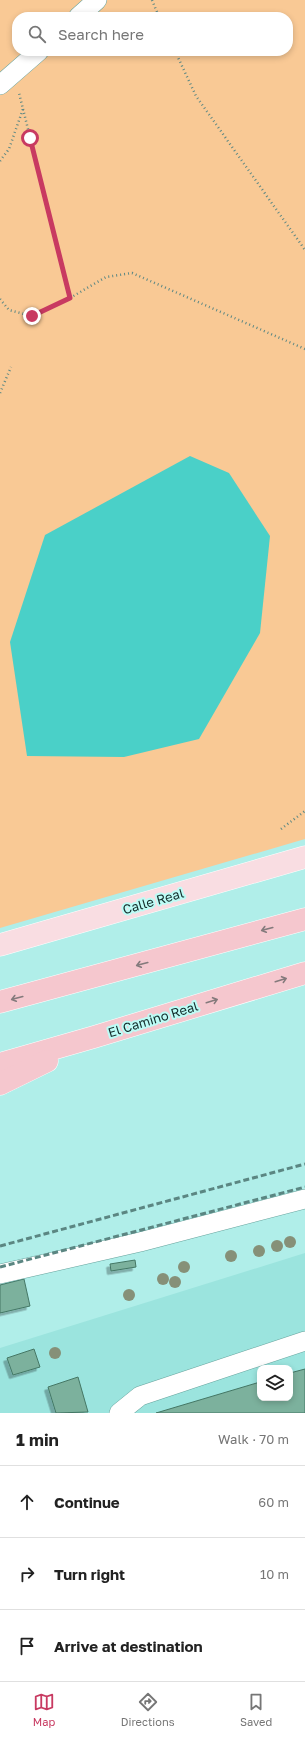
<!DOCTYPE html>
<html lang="en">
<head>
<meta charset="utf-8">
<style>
	body { margin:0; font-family:"Golos Text",sans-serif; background:#f6f6f6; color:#222 }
	.controls { position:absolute; right:12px; bottom:12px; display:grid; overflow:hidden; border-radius:8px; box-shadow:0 2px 6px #0003 }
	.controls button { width:36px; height:36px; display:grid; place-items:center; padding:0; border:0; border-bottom:1px solid #e0e0e0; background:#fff; color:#222; font:20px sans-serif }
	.stop { position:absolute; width:12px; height:12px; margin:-9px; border:3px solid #c83a61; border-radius:50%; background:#fff }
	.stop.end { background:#c83a61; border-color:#fff; box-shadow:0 1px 4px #0008 }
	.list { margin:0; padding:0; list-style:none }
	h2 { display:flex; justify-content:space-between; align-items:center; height:52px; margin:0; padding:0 16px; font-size:17px }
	h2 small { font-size:13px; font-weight:400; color:#767676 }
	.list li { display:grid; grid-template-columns:26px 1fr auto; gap:12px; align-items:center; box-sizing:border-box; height:72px; padding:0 16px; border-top:1px solid #e0e0e0 }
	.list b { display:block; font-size:15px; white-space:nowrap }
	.list em { font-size:13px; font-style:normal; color:#767676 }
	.icon { flex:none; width:22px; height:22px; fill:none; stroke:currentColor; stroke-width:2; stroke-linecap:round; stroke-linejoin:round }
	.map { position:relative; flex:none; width:305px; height:1413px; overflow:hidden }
	.search { position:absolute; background:#fff; box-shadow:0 2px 6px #0003; left:12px; right:12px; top:12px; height:44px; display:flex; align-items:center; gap:10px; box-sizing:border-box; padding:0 14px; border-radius:16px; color:#767676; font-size:15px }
	.sheet { height:268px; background:#fff }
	nav { display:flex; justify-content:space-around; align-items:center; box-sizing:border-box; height:56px; border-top:1px solid #e0e0e0; background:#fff; font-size:11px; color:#767676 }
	nav a { display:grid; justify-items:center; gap:2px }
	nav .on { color:#c83a61 }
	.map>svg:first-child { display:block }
	.built { fill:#9be4de; fill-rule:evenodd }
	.green { fill:#f9c995; fill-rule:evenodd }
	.water { fill:#4ad0c8 }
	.building { fill:#7cb19d; stroke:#447765; filter:url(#shadow) }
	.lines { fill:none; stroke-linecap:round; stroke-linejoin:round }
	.minor-casing { stroke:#65a29c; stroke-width:20 }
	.major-casing { stroke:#fff; stroke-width:23 }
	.highway-casing { stroke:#fff; stroke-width:23 }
	.path { stroke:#5d8884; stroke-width:2.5; stroke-dasharray:1 3; stroke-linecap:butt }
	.minor { stroke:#fff; stroke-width:19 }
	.major { stroke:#f9dde2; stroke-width:22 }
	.highway { stroke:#f5c7ce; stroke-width:22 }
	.rail { stroke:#5b8682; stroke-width:3; stroke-dasharray:6 3; stroke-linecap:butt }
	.tree { fill:#869078 }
	.oneway { stroke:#847a7c }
	.route { stroke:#c83a61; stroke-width:5 }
	.labels { text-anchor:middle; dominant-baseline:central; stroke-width:4; stroke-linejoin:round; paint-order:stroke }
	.street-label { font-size:13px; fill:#132d2b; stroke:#bdfcf6 }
</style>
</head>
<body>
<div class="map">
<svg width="305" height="1413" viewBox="0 0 305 1413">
	<defs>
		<filter id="shadow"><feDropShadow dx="-3.5" dy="3.5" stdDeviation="0" flood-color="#0004"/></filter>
	</defs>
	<rect width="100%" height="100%" fill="#b0eee9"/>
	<path class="built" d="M305,1253V1413H0V1348ZM260,1368H290V1398H260Z"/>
	<path class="green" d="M0,0H305V839L0,928ZM17,17H288V51H17Z"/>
	<path class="water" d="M190,456L229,473L270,536L260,633L199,739L124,757L27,756L10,642L45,535Z"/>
	<g class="building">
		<path d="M135,1260L136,1267L111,1271L110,1264Z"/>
		<path d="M24,1279L30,1306L0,1313V1285Z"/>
		<path d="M34,1349L40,1367L13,1375L7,1358Z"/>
		<path d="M305,1369V1413H156L260,1382V1398H290V1373Z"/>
		<path d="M78,1377L88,1412L56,1413L48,1387Z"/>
	</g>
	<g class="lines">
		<defs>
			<g id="minor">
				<path d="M78,17L97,0"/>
				<path d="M0,85L39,51"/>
				<path d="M0,1274L140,1242L305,1199"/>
				<path d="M119,1413L140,1396L305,1341"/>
			</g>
			<path id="major" d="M0,945L305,857"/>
			<g id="highway">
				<path d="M0,1002L305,919"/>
				<path d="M0,1064L94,1037L305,973"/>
				<path d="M0,1084L47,1061"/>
			</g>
		</defs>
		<use href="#minor" class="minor-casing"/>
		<use href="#major" class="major-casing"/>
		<use href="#highway" class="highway-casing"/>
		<g class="path">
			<path d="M152,0L159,17"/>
			<path d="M175,51L196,96L305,250"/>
			<path d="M23,109L70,298"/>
			<path d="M0,161L9,149L23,109L19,93"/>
			<path d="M0,299L9,310L32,316L70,298L106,277L132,273L305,349"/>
			<path d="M0,393L11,367"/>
			<path d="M281,829L305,811"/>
		</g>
		<use href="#minor" class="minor"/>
		<use href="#major" class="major"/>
		<use href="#highway" class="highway"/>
		<g class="rail">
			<path d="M0,1246L305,1164"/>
			<path d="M0,1267L305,1187"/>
		</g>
	</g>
	<g class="tree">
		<circle cx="290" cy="1242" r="6"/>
		<circle cx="277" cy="1246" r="6"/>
		<circle cx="259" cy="1251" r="6"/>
		<circle cx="231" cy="1256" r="6"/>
		<circle cx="184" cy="1267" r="6"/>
		<circle cx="163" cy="1279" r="6"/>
		<circle cx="175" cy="1282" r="6"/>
		<circle cx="129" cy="1295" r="6"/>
		<circle cx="55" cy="1353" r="6"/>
	</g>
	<defs><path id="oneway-shaft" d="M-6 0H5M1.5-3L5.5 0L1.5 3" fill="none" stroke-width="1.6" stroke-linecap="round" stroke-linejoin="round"/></defs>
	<g class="oneway">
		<use href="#oneway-shaft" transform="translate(267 929) rotate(165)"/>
		<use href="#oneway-shaft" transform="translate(142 964) rotate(165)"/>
		<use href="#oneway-shaft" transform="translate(281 980) rotate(-17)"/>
		<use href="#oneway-shaft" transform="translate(17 998) rotate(165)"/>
		<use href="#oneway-shaft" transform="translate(212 1001) rotate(-17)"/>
	</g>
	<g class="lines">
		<path class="route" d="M30,138L70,298L32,316"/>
	</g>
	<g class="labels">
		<g class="street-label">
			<text transform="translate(153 901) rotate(-16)">Calle Real</text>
			<text transform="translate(153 1019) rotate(-17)">El Camino Real</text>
		</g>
	</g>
</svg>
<div class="controls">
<button><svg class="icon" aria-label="layers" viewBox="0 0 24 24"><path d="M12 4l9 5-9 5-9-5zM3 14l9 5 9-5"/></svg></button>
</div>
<div class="stop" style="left:30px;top:138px"></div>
<div class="stop end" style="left:32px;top:316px"></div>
<div class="search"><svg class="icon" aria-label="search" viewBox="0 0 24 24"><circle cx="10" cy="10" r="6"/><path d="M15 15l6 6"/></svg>Search here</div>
</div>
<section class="sheet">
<h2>1 min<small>Walk · 70 m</small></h2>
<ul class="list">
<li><svg class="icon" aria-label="ahead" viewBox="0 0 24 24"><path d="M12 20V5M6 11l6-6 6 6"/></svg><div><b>Continue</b></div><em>60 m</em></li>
<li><svg class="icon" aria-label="right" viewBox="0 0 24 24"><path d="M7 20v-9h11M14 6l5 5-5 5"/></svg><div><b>Turn right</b></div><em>10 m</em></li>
<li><svg class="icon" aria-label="arrive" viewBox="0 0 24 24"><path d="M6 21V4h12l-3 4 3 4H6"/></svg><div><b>Arrive at destination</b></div></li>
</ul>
</section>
<nav>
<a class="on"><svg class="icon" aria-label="map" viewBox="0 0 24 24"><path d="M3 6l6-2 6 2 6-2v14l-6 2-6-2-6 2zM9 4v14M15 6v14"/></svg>Map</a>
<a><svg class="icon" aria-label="directions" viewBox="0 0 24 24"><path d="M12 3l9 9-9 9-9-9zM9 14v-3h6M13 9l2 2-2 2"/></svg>Directions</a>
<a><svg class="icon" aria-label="saved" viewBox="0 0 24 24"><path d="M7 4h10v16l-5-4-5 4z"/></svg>Saved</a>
</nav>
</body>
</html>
